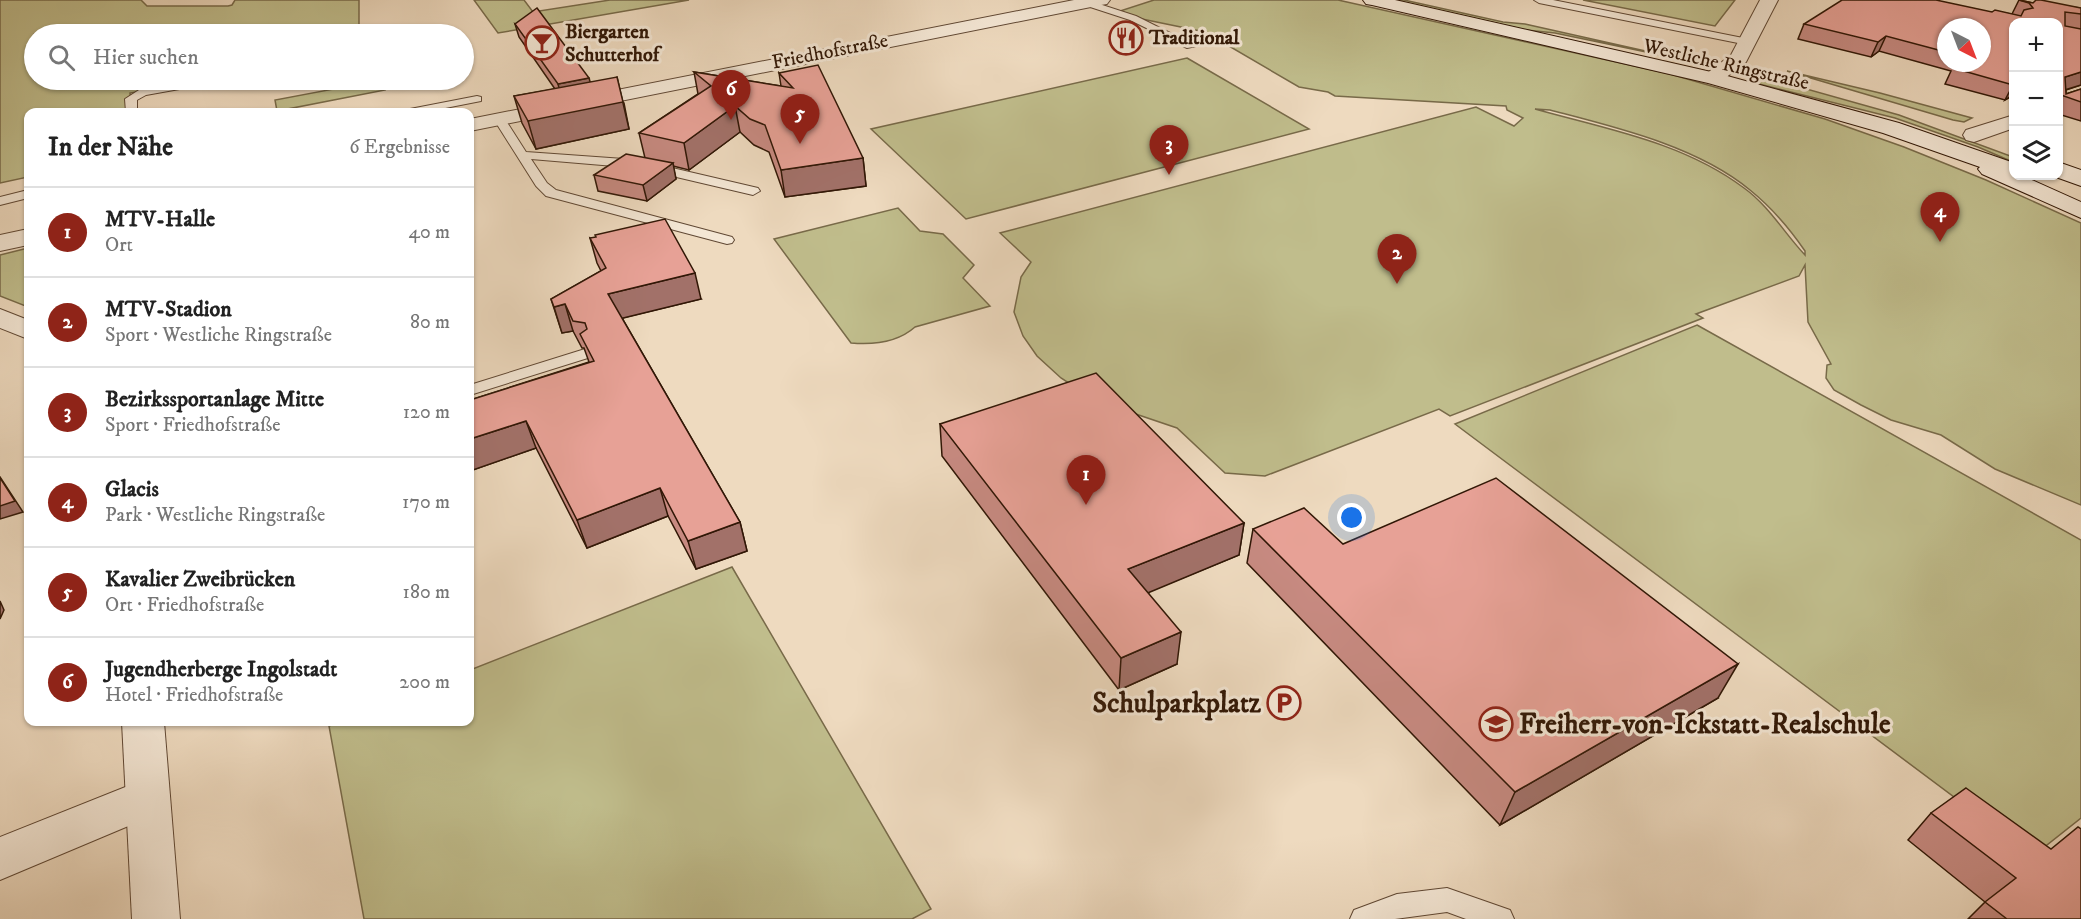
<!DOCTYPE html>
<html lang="de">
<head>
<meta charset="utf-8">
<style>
	body { margin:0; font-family:"IM FELL DW Pica",serif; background:#f6f6f6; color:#222 }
	.controls { position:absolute; right:18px; top:18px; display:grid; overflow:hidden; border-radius:12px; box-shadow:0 2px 4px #0004 }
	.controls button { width:54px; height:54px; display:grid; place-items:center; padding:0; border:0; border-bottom:2px solid #e0e0e0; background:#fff; color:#222; font:30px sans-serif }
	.compass { position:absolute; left:1937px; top:18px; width:54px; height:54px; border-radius:50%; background:#fff; box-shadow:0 2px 4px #0004; rotate:138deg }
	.you { position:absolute; left:1352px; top:518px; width:21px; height:21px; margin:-15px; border:4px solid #fff; border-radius:50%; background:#1a73e8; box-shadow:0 0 0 9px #1a73e833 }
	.badge { display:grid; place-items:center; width:39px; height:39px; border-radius:50%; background:#8f2418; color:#fff; font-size:20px; font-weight:700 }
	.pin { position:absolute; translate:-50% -50px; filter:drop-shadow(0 2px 3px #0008) }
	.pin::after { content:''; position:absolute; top:32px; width:21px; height:18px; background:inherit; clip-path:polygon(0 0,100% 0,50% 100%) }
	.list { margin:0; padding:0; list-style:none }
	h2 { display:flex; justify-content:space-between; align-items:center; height:78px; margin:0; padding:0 24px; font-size:26px }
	h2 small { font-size:20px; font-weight:400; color:#767676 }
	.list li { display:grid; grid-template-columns:39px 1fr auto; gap:18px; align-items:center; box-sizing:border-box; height:90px; padding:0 24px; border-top:2px solid #e0e0e0 }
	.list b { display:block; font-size:22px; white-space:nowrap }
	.list p { margin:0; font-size:20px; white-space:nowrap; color:#767676 }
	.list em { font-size:20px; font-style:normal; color:#767676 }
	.icon { flex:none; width:33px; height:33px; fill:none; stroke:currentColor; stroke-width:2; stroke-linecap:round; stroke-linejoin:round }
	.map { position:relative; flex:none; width:2081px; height:919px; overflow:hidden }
	.search { position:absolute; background:#fff; box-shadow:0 2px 4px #0004; left:24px; top:24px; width:450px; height:66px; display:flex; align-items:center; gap:15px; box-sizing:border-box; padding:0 21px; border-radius:33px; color:#767676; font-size:22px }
	.panel { position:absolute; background:#fff; box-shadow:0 2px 4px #0004; left:24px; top:108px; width:450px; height:618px; border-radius:12px }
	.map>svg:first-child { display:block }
	.green { fill:#c0bd8c; stroke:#786a49; stroke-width:1.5; fill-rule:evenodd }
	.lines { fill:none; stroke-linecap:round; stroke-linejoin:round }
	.service-casing { stroke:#604834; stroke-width:2 }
	.minor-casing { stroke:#604834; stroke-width:2 }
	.tertiary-casing { stroke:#604834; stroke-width:2 }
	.secondary-casing { stroke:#311706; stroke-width:2 }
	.service { fill:#f4e7d5; fill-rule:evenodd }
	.minor { fill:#f4e7d5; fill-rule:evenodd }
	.tertiary { fill:#f4e7d5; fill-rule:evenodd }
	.secondary { fill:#f4e7d5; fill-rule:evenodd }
	.wall { fill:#c78a81; stroke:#311706; stroke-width:1.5; fill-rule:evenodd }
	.shaded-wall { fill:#a27169; stroke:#311706; stroke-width:1.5 }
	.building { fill:#e7a196; stroke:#311706; stroke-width:1.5 }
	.labels { text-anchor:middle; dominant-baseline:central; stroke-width:6; stroke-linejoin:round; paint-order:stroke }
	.far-poi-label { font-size:20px; font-weight:bold; fill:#311706; stroke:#f4e7d5; text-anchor:start }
	.far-street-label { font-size:20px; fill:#311706; stroke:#f4e7d5 }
	.near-poi-label { font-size:28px; font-weight:bold; fill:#311706; stroke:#f4e7d5; text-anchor:end }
</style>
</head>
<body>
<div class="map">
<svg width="2081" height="919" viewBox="0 0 2081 919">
	<rect width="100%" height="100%" fill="#eedabf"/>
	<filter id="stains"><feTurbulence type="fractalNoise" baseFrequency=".00333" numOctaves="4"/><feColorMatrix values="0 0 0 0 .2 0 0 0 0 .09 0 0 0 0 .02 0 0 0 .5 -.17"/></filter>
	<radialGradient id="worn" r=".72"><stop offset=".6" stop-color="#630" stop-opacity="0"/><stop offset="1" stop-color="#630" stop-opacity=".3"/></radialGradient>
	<g class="green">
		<path d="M0,0H141L147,6H228L232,5L235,0H359V34H34V80H203L130,93L132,112H28V177L0,183Z"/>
		<path d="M474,0H524L533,12L610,0H689L498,33Z"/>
		<path d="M1154,0H1338L1670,74L1825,119L1904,147L1986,180L2081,223V505L1995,469L1941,435L1891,420L1861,405L1834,390L1826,378L1827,365L1831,364L1808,322L1805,265L1799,276L1696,314L1703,318L1450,416L1439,409L1265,476L1225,473L1177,428L1118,408L1087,395L1061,378L1037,356L1023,336L1014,312L1021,277L1031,262L1000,233L1476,107L1514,126L1523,118L1507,110L1506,106L1335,96L1328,92L1299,87L1205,32L1142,19L1120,11ZM1535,109L1550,110C1615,127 1697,146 1750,190C1771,207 1790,229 1805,251V255C1785,234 1769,206 1744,188C1683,142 1606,129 1535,109Z"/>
		<path d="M1393,0H1404L1503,22L1525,24L1699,63L1555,33L1526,30Z"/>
		<path d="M1583,0H1735L1715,26Z"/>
		<path d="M1187,58L1309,129L966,219L871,129Z"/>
		<path d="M1787,71L1880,93L1972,118L1964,122L1953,120Z"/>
		<path d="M1764,77L1899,115L2013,157V162L1978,147L1895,118L1755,83Z"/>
		<path d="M381,80L385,90L277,111L275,100Z"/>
		<path d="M898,208L920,231L943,234L974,265L963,278L990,306L915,327C897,343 874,345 851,343L774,239Z"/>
		<path d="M28,248V307L0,296V255Z"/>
		<path d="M1697,325L2081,540V818L2033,856L1455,424Z"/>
		<path d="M732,567L931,909L912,919H364L329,726L339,722H470V670Z"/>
	</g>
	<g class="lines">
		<defs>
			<g id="service">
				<path d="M1081,0H1087L1136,16L1196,46L1187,48L1130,20L1081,4Z"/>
				<path d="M1534,0H1553L1748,39L1753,42L1748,45L1539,3Z"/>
				<path d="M197,80H218L213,83L146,95L137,100V112H126L125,99L139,90Z"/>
				<path d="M244,80C251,79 256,81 263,82C272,84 287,79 297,80L296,82L263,89Z"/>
				<path d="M477,96L481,97V101L425,112H404L410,109Z"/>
				<path d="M499,114L503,116L526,152L638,160L758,188L760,191L753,195L638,168L531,159L547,183L556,190L732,237L734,240L732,243L727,244L546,196L536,186L493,118Z"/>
				<path d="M28,190V198L0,205V197Z"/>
				<path d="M585,349L591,351L593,354L591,357L470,395V385Z"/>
				<path d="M1447,888L1510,910L1514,919H1466L1447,912L1395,919H1350L1354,910L1397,894Z"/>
			</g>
			<g id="minor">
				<path d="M2014,115V128L1974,142L1966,140L1963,135L1966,130Z"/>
				<path d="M148,778L164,783L170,797L164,811L0,880V837Z"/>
			</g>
			<g id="tertiary">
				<path d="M1074,0H1110L1107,4L1101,5L470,131V119Z"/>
				<path d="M1760,0H1778L1746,62L1720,82H1706L1703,78L1706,74L1731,55Z"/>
				<path d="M28,229V245L0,251V235Z"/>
				<path d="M0,309L28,320V339L0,328Z"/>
				<path d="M122,722H164L180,919H132Z"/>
			</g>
			<g id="secondary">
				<path d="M1363,0H1395L1720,74L1899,123L2014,163V176H2023L2081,202V218L1982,174L1978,169L1980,167L1883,133L1708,83L1372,5L1366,4Z"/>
				<path d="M2058,162L2081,170V186L2053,176H2058Z"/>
			</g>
		</defs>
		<use href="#service" class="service-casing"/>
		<use href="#minor" class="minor-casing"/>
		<use href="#tertiary" class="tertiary-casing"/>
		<use href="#secondary" class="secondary-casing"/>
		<use href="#service" class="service"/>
		<use href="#minor" class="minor"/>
		<use href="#tertiary" class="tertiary"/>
		<use href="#secondary" class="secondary"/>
	</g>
	<g class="wall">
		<path d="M2019,0L2033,3L2081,8V85L2066,90V94L2081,89V121L2058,114V22H2013V98L2010,97L2005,100L1945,84L1951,71L1879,51L1871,57L1798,39L1804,24L1992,12L2012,14ZM1946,27L1982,63H1946Z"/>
		<path d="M515,24L590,82L624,103L629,129L536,149L522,123L514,96L555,89L519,37Z"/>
		<path d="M694,72L781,86L779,73L863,158L866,186L785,197L769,152L754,145L740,132L689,170L673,166L676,179L647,201L598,191L594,175L645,158L639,133L698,94Z"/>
		<path d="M590,238L701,299L622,318L740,522L747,551L696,569L668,516L587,548L536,448L470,471V400L589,362L584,348H582L573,331L562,333L551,299L601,271L597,263Z"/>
		<path d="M940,424L1244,523L1239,555L1148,592L1177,664L1119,690L942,456Z"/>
		<path d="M1253,529L1343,544L1718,698L1500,825L1247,563Z"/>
		<path d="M1931,813L2051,849L2081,919H1968L1985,902L1908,840Z"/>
	</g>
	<g class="shaded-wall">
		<path d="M1886,36L1879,51L1871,57L1878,42Z"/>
		<path d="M2081,72V85L2058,92L2065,77Z"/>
		<path d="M617,77L629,129L536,149L528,121Z"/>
		<path d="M589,78L593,92L562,99L558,84Z"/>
		<path d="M2013,85V90L2010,97L2005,100Z"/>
		<path d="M735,106L740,132L689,170L684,143Z"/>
		<path d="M863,158L866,186L785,197L781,170Z"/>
		<path d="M673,163L676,179L647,201L643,185Z"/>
		<path d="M695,273L701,299L615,320L608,294Z"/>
		<path d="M565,304L573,331L562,333L554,307Z"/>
		<path d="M526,421L536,448L470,471V439Z"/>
		<path d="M0,477L23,512L0,519Z"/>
		<path d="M660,488L668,516L587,548L577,520Z"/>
		<path d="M740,522L747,551L696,569L688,541Z"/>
		<path d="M1244,523L1239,555L1126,602L1128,569Z"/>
		<path d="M0,601L4,610L0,619Z"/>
		<path d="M1181,632L1177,664L1119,690L1121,658Z"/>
		<path d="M1738,664L1718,698L1500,825L1515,792Z"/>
	</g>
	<g class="building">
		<path d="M1842,0H1936L1992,12L1995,10L2021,16L2024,10L2033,8L2029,3L2019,0L2033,3L2036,0H2041L2081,8V14L2065,12V26L2081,29V72L2065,77L2066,94L2081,89V102L2058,94V22H2013V85L1953,68L1961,63H1982V27H1946V52L1886,36L1878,42L1804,24Z"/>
		<path d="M537,8L589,78L558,84L515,24Z"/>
		<path d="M818,65L863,158L781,170L765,125L750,119L735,106L684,143L639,133L711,86L694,72L793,88L779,73Z"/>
		<path d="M617,77L623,102L528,121L514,96Z"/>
		<path d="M626,154L673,163L643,185L594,175Z"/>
		<path d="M665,219L695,273L608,294L740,522L688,541L660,488L577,520L526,421L470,439V400L594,361L580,334L587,329L585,323L573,321L565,304L554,307L551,299L606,268L590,238L596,237L595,235Z"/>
		<path d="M1096,373L1244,523L1128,569L1181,632L1121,658L940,424Z"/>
		<path d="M0,478L15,501L0,506Z"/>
		<path d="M1496,478L1738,664L1515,792L1253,529L1304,508L1343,544Z"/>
		<path d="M1966,788L2051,849L2078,827L2081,829V919H2007L1985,902L2016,878L1931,813Z"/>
	</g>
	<defs>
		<symbol id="restaurant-ring" viewBox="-11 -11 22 22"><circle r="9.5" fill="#f4e7d5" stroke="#8f2418" stroke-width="1.5"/><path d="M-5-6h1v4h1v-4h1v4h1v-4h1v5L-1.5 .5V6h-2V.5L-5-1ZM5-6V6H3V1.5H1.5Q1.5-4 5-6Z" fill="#8f2418"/></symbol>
		<symbol id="bar-ring" viewBox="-11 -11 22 22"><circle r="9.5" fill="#f4e7d5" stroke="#8f2418" stroke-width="1.5"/><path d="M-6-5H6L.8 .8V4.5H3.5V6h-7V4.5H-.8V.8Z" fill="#8f2418"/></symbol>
		<symbol id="parking-ring" viewBox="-11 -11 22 22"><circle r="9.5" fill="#f4e7d5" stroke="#8f2418" stroke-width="1.5"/><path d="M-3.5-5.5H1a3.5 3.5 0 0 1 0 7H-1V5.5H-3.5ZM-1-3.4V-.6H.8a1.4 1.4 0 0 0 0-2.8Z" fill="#8f2418"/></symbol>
		<symbol id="school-ring" viewBox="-11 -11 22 22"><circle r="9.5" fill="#f4e7d5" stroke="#8f2418" stroke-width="1.5"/><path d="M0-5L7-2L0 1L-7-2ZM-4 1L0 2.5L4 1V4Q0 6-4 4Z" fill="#8f2418"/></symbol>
	</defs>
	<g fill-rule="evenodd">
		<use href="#restaurant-ring" x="1107" y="19" width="38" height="38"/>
		<use href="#bar-ring" x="523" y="24" width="38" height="38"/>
		<use href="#parking-ring" x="1265" y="684" width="38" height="38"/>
		<use href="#school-ring" x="1477" y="705" width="38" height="38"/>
	</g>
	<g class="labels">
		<g class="far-poi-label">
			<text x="565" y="32">Biergarten<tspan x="565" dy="23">Schutterhof</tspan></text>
			<text x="1149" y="38">Traditional</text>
		</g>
		<g class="far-street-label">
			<text transform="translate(830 52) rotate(-11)">Friedhofstraße</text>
			<text transform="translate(1726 65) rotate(13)">Westliche Ringstraße</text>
		</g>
		<g class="near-poi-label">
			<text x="1261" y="703">Schulparkplatz</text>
			<text x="1519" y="724" text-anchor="start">Freiherr-von-Ickstatt-Realschule</text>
		</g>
	</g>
	<rect width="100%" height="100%" filter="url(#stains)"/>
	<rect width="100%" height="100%" fill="url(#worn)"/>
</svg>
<div class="controls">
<button>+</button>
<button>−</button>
<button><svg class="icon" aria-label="layers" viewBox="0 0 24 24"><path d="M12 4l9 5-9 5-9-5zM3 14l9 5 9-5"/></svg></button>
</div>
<svg class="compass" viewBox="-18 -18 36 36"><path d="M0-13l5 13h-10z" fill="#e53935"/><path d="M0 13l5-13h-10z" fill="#767676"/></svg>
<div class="you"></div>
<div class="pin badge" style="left:1086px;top:505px">1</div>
<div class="pin badge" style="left:1397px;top:284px">2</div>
<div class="pin badge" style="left:1169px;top:175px">3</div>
<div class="pin badge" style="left:1940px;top:242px">4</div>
<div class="pin badge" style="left:800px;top:144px">5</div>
<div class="pin badge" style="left:731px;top:120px">6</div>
<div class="search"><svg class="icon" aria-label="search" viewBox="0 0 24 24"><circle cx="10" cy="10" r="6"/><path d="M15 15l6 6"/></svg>Hier suchen</div>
<section class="panel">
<h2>In der Nähe<small>6 Ergebnisse</small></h2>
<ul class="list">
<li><span class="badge">1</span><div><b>MTV-Halle</b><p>Ort</p></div><em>40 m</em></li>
<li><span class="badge">2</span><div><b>MTV-Stadion</b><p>Sport · Westliche Ringstraße</p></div><em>80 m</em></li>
<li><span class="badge">3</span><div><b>Bezirkssportanlage Mitte</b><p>Sport · Friedhofstraße</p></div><em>120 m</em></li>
<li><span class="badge">4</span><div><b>Glacis</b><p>Park · Westliche Ringstraße</p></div><em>170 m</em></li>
<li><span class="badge">5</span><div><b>Kavalier Zweibrücken</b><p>Ort · Friedhofstraße</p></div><em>180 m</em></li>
<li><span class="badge">6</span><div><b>Jugendherberge Ingolstadt</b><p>Hotel · Friedhofstraße</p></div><em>200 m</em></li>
</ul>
</section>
</div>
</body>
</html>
